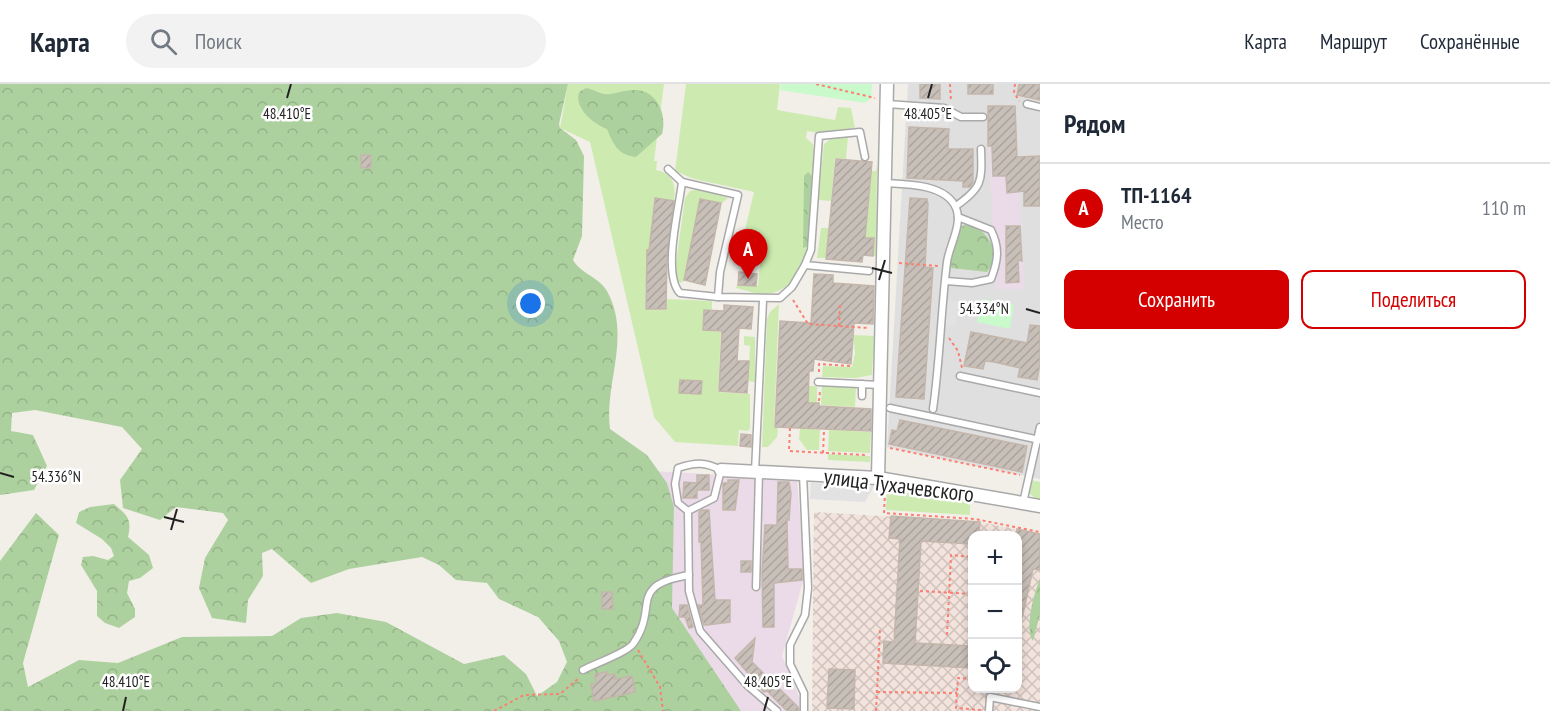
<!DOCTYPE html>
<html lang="ru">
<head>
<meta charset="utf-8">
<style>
	body { margin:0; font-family:"PT Sans Narrow",sans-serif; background:#f2f2f3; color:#1f2937 }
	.controls { position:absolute; right:18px; bottom:18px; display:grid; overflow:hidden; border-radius:12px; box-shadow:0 3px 9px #0003 }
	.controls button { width:54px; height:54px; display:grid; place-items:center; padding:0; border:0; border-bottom:2px solid #e0e1e3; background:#fff; color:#1f2937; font:30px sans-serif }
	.you { position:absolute; left:531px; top:220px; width:21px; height:21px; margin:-15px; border:4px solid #fff; border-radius:50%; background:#1a73e8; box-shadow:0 0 0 9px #1a73e833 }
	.badge { display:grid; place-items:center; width:39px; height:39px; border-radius:50%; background:#d40000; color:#fff; font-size:20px; font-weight:700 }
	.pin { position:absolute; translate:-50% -50px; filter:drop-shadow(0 2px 3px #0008) }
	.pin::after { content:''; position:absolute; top:32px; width:21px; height:18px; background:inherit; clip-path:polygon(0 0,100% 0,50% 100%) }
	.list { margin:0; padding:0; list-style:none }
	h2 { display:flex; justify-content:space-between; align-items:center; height:78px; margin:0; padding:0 24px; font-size:26px }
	h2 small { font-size:20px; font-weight:400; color:#747a83 }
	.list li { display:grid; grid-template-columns:39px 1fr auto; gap:18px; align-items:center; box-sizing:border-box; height:90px; padding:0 24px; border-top:2px solid #e0e1e3 }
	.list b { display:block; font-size:22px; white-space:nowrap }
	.list p { margin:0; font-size:20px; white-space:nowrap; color:#747a83 }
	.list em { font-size:20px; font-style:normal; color:#747a83 }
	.actions { display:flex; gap:12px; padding:18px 24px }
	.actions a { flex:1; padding:14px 0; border:2px solid #d40000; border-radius:12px; text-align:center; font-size:21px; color:#d40000 }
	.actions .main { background:#d40000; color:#fff }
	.icon { flex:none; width:33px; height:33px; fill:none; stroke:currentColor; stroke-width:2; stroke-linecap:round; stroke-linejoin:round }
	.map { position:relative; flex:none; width:1040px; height:627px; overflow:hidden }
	header { display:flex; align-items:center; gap:36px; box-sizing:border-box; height:84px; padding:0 30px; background:#fff; border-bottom:2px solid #e0e1e3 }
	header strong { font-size:28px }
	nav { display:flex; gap:33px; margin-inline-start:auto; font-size:21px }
	.search { width:420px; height:54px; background:#f2f2f3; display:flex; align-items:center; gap:15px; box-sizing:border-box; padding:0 21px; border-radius:33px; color:#747a83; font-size:22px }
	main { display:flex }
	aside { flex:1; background:#fff }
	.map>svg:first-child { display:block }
	.residential { fill:#e0dfdf }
	.industrial { fill:#ebdbe8 }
	.military { fill:url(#military-cross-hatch); fill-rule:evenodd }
	.grass { fill:#cdebb0 }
	.forest { fill:url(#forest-crowns) }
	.park { fill:#c8facc }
	.parking { fill:#e2e2e2 }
	.building { fill:url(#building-hatch); stroke:#c4b6ab; stroke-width:1.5 }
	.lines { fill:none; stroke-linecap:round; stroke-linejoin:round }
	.service-casing { stroke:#a9a9a9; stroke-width:9 }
	.minor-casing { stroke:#a9a9a9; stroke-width:15 }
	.path { stroke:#fa8072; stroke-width:2; stroke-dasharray:3 3; stroke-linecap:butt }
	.service { stroke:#fff; stroke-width:6 }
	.minor { stroke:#fff; stroke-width:12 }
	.ticks { fill:none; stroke:#222; stroke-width:2 }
	.labels { text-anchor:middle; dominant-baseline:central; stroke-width:5; stroke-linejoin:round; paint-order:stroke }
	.street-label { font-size:22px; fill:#222; stroke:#fff }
	.ticks-label { font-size:15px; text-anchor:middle; fill:#222; stroke:#fff; stroke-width:5; stroke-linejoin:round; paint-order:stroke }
</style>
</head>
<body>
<header>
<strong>Карта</strong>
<div class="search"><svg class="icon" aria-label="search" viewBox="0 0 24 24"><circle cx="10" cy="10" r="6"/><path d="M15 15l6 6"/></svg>Поиск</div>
<nav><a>Карта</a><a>Маршрут</a><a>Сохранённые</a></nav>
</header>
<main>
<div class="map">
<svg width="1040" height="627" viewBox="0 0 1040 627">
	<defs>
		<pattern id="military-cross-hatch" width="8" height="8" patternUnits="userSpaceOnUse" patternTransform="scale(1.5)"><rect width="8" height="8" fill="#f3e3dd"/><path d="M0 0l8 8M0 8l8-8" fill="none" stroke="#d0c2bd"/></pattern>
		<pattern id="forest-crowns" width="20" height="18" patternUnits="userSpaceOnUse" patternTransform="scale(1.5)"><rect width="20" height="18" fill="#add19e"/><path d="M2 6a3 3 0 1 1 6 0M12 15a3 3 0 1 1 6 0" fill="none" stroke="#95b388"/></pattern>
		<pattern id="building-hatch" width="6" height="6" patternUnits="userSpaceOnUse" patternTransform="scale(1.5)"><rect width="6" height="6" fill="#c7bfb8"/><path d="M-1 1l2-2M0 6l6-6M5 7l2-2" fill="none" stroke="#aba49e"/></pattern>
	</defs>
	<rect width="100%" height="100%" fill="#f2efe9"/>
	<path class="residential" d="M908,0H1040V395L887,363Z"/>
	<g class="industrial">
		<path d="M1017,62L1024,205H996L989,63Z"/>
		<path d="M653,387L797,395L805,490L782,572L802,619L800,627H738L658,527Z"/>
	</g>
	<path class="military" d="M814,428L980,438L1040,450V627H812ZM972,452H1017V604H972Z"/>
	<g class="grass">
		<path d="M568,0H664L654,77H657L656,86C673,89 676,100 674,117L654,114L649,166H647L645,225L666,226L667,215L712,217V226H704L703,246L721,248L718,308L750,310V344L748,347L739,346L738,362L675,358L654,333L590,58L560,44Z"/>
		<path d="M686,0H780L777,26L835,36L838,23L851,24L855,44L819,49L807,47L806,54L813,60L814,70C812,107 819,209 764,210C755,210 745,206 736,204L737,201L758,202L760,180L743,178L738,175L754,108L694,95L675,87Z"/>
		<path d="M848,53L846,75L835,74L831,117L818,116L824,60L831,55Z"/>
		<path d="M877,78L876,172H863L871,87H876Z"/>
		<path d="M699,105L728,114L722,119L700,115L684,197L680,199L675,193V186L685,114L690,107Z"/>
		<path d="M821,144H829L826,174H817Z"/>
		<path d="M779,220L774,343L778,344L777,353L768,363H762L767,235L770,228Z"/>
		<path d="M853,251L874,252L872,291L856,294L822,293L823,282L852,283L855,270Z"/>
		<path d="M744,252L755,253V298L748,297L750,262L744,261Z"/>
		<path d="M809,302H817V319L798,318L799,305H809Z"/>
		<path d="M822,302L856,303L855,323L821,321Z"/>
		<path d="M800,344L820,346L819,366H807L799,355Z"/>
		<path d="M829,346L871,348L870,369L828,367Z"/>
		<path d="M828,370L870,372V378L828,376Z"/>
		<path d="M1031,396L1040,398V418L1029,409Z"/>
		<path d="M887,403L970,418V431L886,426Z"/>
	</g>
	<g class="forest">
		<path d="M0,0H568L559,40L560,44L576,56L584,72L582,152L573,176C581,190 599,193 607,207C632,253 604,299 610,345L647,371L667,399L674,423L672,524L741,627H0V477L36,429L59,451L23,579L28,603L79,576L118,579L182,553L272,552L301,534L337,529L386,538L464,580L504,571L526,590L537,612L557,598L567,578L559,557L538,533L499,515L487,499L456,496L439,481L422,473L349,485L311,499L272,465L262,469L263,492L248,516L246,539L212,534L199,504L205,474L228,436L223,429L176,423L160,436L123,424L120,396L142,365L122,343L35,326L12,329L11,347L33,351L47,382L34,406L0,411Z"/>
		<path d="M586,4C593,5 598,9 604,10C614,11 623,6 633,6C656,4 668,31 662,50L636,73C618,71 613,60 607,45C594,40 574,25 579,8Z"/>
		<path d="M808,88L812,92L808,162L803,164L804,92Z"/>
		<path d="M970,139C988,149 1003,168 987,188L951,184L950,177L958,144Z"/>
		<path d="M114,420C128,432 132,435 128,453L149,471L153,484L140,494L129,497L127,509L135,525V533L119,544L105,539L97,532V507L81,481L83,473L93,472L108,476L114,472L111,464L102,455L76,439L79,428L90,423Z"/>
		<path d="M1040,495V530L1033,557C1024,546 1034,508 1040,495Z"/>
	</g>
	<g class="park">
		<path d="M781,0H872L871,14L865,19L780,6Z"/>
		<path d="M982,215L1014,221L1010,245L977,238Z"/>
	</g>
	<g class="parking">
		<path d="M910,32L949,34V43L909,42Z"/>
		<path d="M946,216L958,217L956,242L944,241Z"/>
		<path d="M811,399L874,402L865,418L810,415Z"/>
	</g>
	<g class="building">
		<path d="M920,0H940V15L920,14Z"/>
		<rect x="968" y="0" width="25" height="10"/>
		<path d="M1019,0H1040V16L1017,11Z"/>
		<path d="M988,22H1015L1017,73L1040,72V122H1024V107L1007,109L1006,92H993L992,62H988Z"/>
		<path d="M909,43L949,45L948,65H973V98L970,103H963V97L907,94Z"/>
		<rect x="361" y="71" width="10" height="13"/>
		<path d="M836,75L872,78L865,154H874L873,172L863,171L862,178L826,175Z"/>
		<path d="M655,114L674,117L667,172L666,225H646L647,166L649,167Z"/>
		<path d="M910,114L927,115L928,120L925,183L933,184L924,315L896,313Z"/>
		<path d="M700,115L721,119L705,201L684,196Z"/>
		<path d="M1006,142H1020L1022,177L1018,176L1019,198L1006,199Z"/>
		<path d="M739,188L757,190L756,202L738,201Z"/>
		<path d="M814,190L833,191V199L874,202L873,240L854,239L851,280L814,275L813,287H809L808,319H819V322L871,325V347L775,343L780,237L811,239Z"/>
		<path d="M724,221L753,223L751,245L739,244L737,277H749L747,309L719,307L722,247L703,246L704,226L724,227Z"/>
		<path d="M1030,241L1040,242V280L1037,296L1018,293L1020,284L994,278L985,277L983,285L964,282L971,248L1027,259Z"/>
		<path d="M680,296L702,297L701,310L679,309Z"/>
		<path d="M900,336L1027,362L1022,388L889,360L892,346L897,347Z"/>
		<path d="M741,350L751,351V363L740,362Z"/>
		<path d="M697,391H709V406H697V414H683L684,398L697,399Z"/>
		<path d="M728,396H739L735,426H723V399H728Z"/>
		<path d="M778,398H789L791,409L789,436L787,435L788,485H802V496L774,499V543H763L762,488L765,441H777Z"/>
		<path d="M702,426H709L715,516H730V538L707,541H704L698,521H703L701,458H699V428Z"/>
		<path d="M891,432L980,438L979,452H972V460L921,457L915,559L972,562V584L883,579L884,557L894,558L900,455L889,454Z"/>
		<path d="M1017,445L1040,450V486L1033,485L1022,534L1017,533Z"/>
		<rect x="741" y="477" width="10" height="11"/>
		<path d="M602,508H612L613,525H602Z"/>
		<path d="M680,521H687L693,543L689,544L685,533H679Z"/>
		<path d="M755,554L752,578L798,623L799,627H787L767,607L764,608L735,574Z"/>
		<path d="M829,585L855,586L854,625L827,624Z"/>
		<path d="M607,588V591L615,590V595L632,592L635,608L594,617L591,600H596L595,590Z"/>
	</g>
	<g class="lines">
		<defs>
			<g id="service">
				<path d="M887,20L944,24L961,33H983"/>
				<path d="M1027,20L1040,23"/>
				<path d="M865,73L860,48L819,52L811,166L805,181L869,187"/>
				<path d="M668,85L682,98C679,125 662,190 680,209L718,213"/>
				<path d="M682,98L738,111L720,188L718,213L780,214L792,203L805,181"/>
				<path d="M885,99C907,100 946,100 956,124C963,140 949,162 947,178C941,226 940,276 933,325"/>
				<path d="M956,122C983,103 982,97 981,65"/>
				<path d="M946,197L972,199L991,195C998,177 1000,164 991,146L958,133"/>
				<path d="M960,292L1040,309"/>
				<path d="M818,298L880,301"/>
				<path d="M862,312V300"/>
				<path d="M890,324L1040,356"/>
				<path d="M755,388L763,216"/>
				<path d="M803,390L808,504L805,531L790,561V580L804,609V627"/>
				<path d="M1023,419L1040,343"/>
				<path d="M688,427L678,419L675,400L678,384C696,378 705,378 721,386L714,414L688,427L689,507L700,547L747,601L777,627"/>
				<path d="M756,503L759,388"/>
				<path d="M583,586C594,580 626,569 633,560C660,522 626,502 689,491"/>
				<path d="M989,627L990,613L1040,623"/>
			</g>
			<g id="minor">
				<path d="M721,386L878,394L1040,422"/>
				<path d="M878,394L887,0"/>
			</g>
		</defs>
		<use href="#service" class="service-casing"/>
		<use href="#minor" class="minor-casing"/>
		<g class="path">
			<path d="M816,0L875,14"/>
			<path d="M950,0L951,18"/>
			<path d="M1015,0L1014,8L1019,17"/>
			<path d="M899,179L938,182"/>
			<path d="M793,216L808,240L869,244"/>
			<path d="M839,242L840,218"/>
			<path d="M949,254L958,267L962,284"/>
			<path d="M819,288V280L850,282"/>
			<path d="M819,317L820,307"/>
			<path d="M790,344L789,367L866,371"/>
			<path d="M890,364L1020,391"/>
			<path d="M823,369L824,346"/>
			<path d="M885,408L884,429L975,435L1040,448"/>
			<path d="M920,507L972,510"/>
			<path d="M947,551L951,471L972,473"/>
			<path d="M638,566L660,603L663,627"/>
			<path d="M972,595L958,594L956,624L981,626"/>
			<path d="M877,608L957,609"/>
			<path d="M494,627L524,611L560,610L579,594"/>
			<path d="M876,627L880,545"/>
		</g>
		<use href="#service" class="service"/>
		<use href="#minor" class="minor"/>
	</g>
	<path class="ticks" d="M287,14L291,0M928,14L932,0M872,184L892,189M879,196L885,176M1026,225L1040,229M0,389L14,393M164,433L184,438M171,446L177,425M123,627L126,613M764,627L768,613"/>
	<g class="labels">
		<g class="street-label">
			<text transform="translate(899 401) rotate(7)">улица Тухачевского</text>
		</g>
	</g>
	<g class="ticks-label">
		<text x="287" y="35">48.410°E</text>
		<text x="928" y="35">48.405°E</text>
		<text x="984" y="230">54.334°N</text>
		<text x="56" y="398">54.336°N</text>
		<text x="126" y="603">48.410°E</text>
		<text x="768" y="603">48.405°E</text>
	</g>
</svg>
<div class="controls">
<button>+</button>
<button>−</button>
<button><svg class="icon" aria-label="locate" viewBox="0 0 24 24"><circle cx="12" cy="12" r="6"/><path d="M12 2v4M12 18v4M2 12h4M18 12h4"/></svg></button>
</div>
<div class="you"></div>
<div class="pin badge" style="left:748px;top:195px">A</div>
</div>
<aside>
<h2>Рядом<small></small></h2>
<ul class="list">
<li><span class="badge">A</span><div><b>ТП-1164</b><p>Место</p></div><em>110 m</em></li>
</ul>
<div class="actions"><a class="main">Сохранить</a><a>Поделиться</a></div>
</aside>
</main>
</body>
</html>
